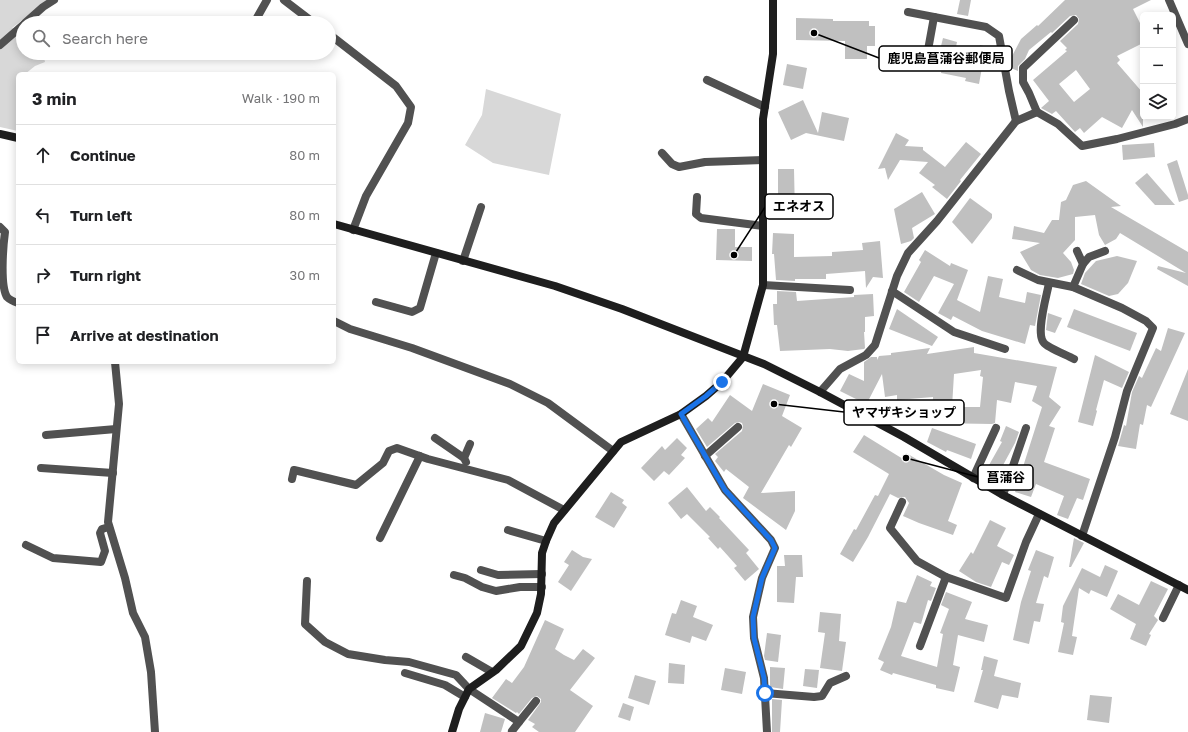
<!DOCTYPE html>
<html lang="en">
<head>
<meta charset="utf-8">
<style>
	body { margin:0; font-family:"Golos Text","Noto Sans JP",sans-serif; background:#f2f2f2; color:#202124 }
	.controls { position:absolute; right:12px; top:12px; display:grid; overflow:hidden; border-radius:6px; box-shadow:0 2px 10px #0003 }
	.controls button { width:36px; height:36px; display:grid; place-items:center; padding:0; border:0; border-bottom:1px solid #e0e0e0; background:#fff; color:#202124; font:20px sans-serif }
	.stop { position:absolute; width:12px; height:12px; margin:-9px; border:3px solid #1a73e8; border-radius:50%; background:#fff }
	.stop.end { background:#1a73e8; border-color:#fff; box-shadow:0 1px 4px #0008 }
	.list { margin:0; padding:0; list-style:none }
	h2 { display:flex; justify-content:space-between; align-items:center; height:52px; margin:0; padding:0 16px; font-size:17px }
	h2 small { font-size:13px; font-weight:400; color:#757577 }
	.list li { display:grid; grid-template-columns:26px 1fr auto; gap:12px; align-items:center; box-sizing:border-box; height:60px; padding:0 16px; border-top:1px solid #e0e0e0 }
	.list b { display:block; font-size:15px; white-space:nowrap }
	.list em { font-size:13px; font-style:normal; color:#757577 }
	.icon { flex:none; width:22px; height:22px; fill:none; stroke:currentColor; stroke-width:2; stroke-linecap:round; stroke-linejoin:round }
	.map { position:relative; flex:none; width:1188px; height:732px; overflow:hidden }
	.search { position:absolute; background:#fff; box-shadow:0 2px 10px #0003; left:16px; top:16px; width:320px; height:44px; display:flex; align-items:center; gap:10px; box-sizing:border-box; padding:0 14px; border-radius:22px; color:#757577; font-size:15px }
	.panel { position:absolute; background:#fff; box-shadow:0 2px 10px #0003; left:16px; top:72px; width:320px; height:292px; border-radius:6px }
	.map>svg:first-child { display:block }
	.green { fill:#d8d8d8 }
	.building { fill:#c0c0c0; fill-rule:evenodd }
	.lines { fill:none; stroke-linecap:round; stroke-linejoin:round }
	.street { stroke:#515151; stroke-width:8 }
	.secondary { stroke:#1e1e1e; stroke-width:8 }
	.route { stroke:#1a73e8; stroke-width:5 }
	.leader { fill:none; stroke:#000; stroke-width:1.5 }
	.callout-dot { fill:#000; stroke:#fff; stroke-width:1.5 }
	.callout { fill:#fff; stroke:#000; stroke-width:1.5 }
	.callout-label { font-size:13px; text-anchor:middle; font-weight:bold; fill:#000 }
</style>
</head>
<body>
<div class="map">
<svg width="1188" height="732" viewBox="0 0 1188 732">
	<rect width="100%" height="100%" fill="#fff"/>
	<g class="green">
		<path d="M0,0H48L12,28L23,34V53H43L45,62L35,66L25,74H18V131L0,127Z"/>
		<path d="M486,89L561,114L549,175L493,163L465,145L482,115Z"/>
	</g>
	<g class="building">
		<path d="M960,0H971L968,16L957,14Z"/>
		<path d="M1065,0H1151L1133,9L1143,29V43L1117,56L1120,60L1117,63L1143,93V127L1132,110L1122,128L1102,117L1084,133L1080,128L1075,132L1056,111L1052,114L1041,108L1049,101L1033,80L1067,51L1065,50L1067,48L1060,41L1078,24L1079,19L1076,15L1070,16L1052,33L1051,32L1029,50L1025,59L1018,66V71L1011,68L1012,56L1021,39L1037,25L1038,26ZM1076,70L1090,89L1074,102L1059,84Z"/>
		<path d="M796,18L833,19V21H869V26H875V46H867V59H845V41L796,40Z"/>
		<path d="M943,38L957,42L954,56L979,61L976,60L980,45L995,49L990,65L983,62L979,84L965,81L966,78L941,73L945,51L940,50Z"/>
		<path d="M787,64L807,68L803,89L783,85Z"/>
		<path d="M803,100L818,133L822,112L849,118L844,141L806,133L791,140L778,112Z"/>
		<path d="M896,133L909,140L905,146L923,147V150L945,167L966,142L981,154L960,180L961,181L947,199L932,187L935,185L919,173L928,162L900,160L888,180L885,168L878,169Z"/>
		<path d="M1154,143L1155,157L1123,160L1122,145Z"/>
		<path d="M1177,160L1188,195V199L1179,202L1167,164Z"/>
		<path d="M778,169H794L795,215L776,214V202H778Z"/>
		<path d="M1147,173L1175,205H1155L1135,183Z"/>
		<path d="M1086,181L1121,206L1111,207L1188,252V286L1157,269L1158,266L1186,273L1120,233L1116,239L1105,245L1099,235L1095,215L1075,217V240L1063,253L1071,262L1074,270L1073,274L1058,278L1040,275L1031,270L1020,252L1040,243L1012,239L1014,226L1044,233L1052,220H1059L1061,202L1066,200L1073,185Z"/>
		<path d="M922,192L935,214L912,228L914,238L911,241L901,244L894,209Z"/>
		<path d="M970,198L992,214V218L972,244L952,222Z"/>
		<path d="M717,229H735V247H752V261L716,260Z"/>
		<path d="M773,233L794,234V257L832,256V252L863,250L862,243L880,241L883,278L873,277L866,288L865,271L826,274V279H795V281L776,280L774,254H772Z"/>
		<path d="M925,250L950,266L951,263L968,270L957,300L980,312L988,276L1003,279L999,297L1025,303L1027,292L1041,295L1035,326L1030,325L1025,344L982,331L953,316L951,320L938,313L954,284L934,276L919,302L904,292L921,262L919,260Z"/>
		<path d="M1117,256L1137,261L1128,283L1118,294L1109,296L1081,284L1085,273L1096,261Z"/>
		<path d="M777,291L796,292L797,301L854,297V295L873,294L874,316L865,317V332H864L865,348L864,349L848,351L830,349L780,351L777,325H774L773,304H777Z"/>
		<path d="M897,309L938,337L932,346L889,329Z"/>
		<path d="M1074,309L1137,333L1130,351L1067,327Z"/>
		<path d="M1048,313L1062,318L1055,333L1046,330Z"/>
		<path d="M1168,328L1185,333L1151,407L1147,405L1143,425L1140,424L1136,449L1118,446L1124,425L1126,426L1132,392L1139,376L1142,378L1156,348L1161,351Z"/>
		<path d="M974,347V353L1057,367L1049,397L1061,407L1049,426L1055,428L1044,462L1090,479L1083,500L1077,498L1068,519L1057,515L1064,496L1036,484L1031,497L1015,492L1042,407L1032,401L1037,386L1015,382L1011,403L997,400L995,423L992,424L932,423L933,397L897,400V395L885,397L882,374L864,409V403L840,391L849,374L864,381V362L871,357H877V360L879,356L891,355V353L930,348L927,354ZM981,370L980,376L983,377L980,407H952L954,374Z"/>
		<path d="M1095,355L1129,372L1122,388L1104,380L1096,410L1097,411L1093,426L1078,422Z"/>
		<path d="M1188,369V421L1170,414Z"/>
		<path d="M763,384L790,395L782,416L802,428L791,447L789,445L761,493L795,491V511L786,530L743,498L749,487L726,469L724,472L715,461L718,457L715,454L742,431L743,426L742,423L739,422L735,423L707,447L696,429L708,418L712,422L730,395L752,411Z"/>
		<path d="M1006,426L1019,432L1015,443L995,480L984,474L1002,442L1000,441Z"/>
		<path d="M932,428L976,444L971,459L947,450L946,452L927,442Z"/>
		<path d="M864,435L903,459L906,453L944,475L962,483L948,521L957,525L953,535L919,523L903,516L909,503L905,497L898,498L890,494L868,537L853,562L840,554L854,529L856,530L875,495L878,496L889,474L853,452Z"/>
		<path d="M677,438L687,448L681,455L685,458L669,475L664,471L654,481L641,468L662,446L665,450Z"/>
		<path d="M687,487L706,511L710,507L720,517L719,518L749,550L746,553L759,569L745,581L734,568L737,566L720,547L718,549L708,538L710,537L687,514L681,519L668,503Z"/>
		<path d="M611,492L624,500L622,503L627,507L614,528L595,517Z"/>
		<path d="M990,520L1006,528L997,546L1014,555L1009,565L1002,562L991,587L976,582L959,571L971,552L973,554Z"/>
		<path d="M1074,538L1084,543L1071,567H1069Z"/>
		<path d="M572,550L583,557L592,559L571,591L558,582L569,565L564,562Z"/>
		<path d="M1036,550L1054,557L1048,578L1044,576L1036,603L1044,604L1040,622L1034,621L1029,644L1013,640L1021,602L1031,571L1028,570Z"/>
		<path d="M784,555H802L803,577H796L794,603L777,602V566H785Z"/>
		<path d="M1105,565L1118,571L1107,597L1091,590L1089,594L1079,588L1072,636L1077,637L1073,655L1058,652L1064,623L1061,622L1063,606L1082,568L1100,577Z"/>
		<path d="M917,575L932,582L930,586L936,588L931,601L928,600L921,624L914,622L901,656L937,667L943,634L940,633L949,609L941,605L946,592L972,602L965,619L988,625L984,642L958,635L953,665L960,667L954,692L936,688V685L893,673L892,675L880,670L884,662L878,659L891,627L897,601L906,603Z"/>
		<path d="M1151,581L1168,589L1154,616L1158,620L1149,634L1151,635L1146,646L1130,639L1136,624L1110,609L1118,594L1139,605Z"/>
		<path d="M681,600L697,606L693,617L713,625L706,641L692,636L690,643L665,635L672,613L676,614Z"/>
		<path d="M820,612L841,614L839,641L846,642L842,671L820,668L825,633L818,632Z"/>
		<path d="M545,620L564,629L555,649L564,655L574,660L583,649L595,658L570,690L593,706L575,732H539L532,727L535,724L528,720L541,702V699L537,696L532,698L519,714L517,712L516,713L492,698L506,679L512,683L524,667Z"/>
		<path d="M767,633L781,635L778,662L765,660L764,656Z"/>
		<path d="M984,656L998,660L994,676L1021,683L1018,698L1002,695L998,709L974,702L983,670H981Z"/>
		<path d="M669,663L685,665L684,684L668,683Z"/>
		<path d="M770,667L785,668L783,689L770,687Z"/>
		<path d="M725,668L746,672L742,694L721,690Z"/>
		<path d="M805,669L819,670L817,688L803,686Z"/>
		<path d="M635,675L656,681L649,705L628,698Z"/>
		<path d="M1090,695L1112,697L1109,723L1087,720Z"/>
		<path d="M772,699L782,700L780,732H772Z"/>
		<path d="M623,703L634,707L630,721L618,717Z"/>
		<path d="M485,713L505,719L501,732H480Z"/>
	</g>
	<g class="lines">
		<g class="street">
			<path d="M284,0L314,23"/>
			<path d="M1169,0L1188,44"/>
			<path d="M908,12L986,27L999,36L1009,91L1016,121"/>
			<path d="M25,23L43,7L54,0"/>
			<path d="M254,23L267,0"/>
			<path d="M329,34L396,86L411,107L408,123L366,196L353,230"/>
			<path d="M0,45L23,25"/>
			<path d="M928,50L934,17"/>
			<path d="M707,80L765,107"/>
			<path d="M1037,112L1029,93L1023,82V68L1074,20"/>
			<path d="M662,153L672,164L679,167L705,162L763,160"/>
			<path d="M697,197L696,214L701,218L763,226"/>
			<path d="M0,227L5,232C3,247 0,286 7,297C10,300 15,302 18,303"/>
			<path d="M463,261L481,207"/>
			<path d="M1083,264L1089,257L1105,251"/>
			<path d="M1017,270L1038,280L1073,287L1122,308L1146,321L1153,328L1127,391L1115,437L1082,536"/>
			<path d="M1049,283C1047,295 1035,334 1044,343C1048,348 1067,355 1074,359"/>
			<path d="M763,285L850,290"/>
			<path d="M1073,287L1083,264L1077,251"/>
			<path d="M892,291L954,332L1005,349"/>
			<path d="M376,302L412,312L420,308L436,253"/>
			<path d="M334,321L350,329L412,348L510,384L548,403L613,451"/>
			<path d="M115,362L119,404L108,522L125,578L133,613L145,637L151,672L155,732"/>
			<path d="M820,392L840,369L866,355L875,345L897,276L908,253L937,221L1016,121L1037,112L1058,124L1082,146L1117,139L1175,124L1188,119"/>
			<path d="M681,414L725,490L771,540L775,548L762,578L753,617L754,638L764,678L767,732"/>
			<path d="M46,435L116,429"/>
			<path d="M435,438L464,458"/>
			<path d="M705,456L738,427"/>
			<path d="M466,462L464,458L470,444"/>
			<path d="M41,468L113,473"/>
			<path d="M973,478L996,428"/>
			<path d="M292,479L294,470L356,485L383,463L389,451L397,448L428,459L508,480L564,510"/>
			<path d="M1003,495L1026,428"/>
			<path d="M902,502L890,528L917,561L946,577"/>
			<path d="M508,530L546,541"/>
			<path d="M380,538L420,456"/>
			<path d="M26,545L53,558L101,562L105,551L100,533L102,529L109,527"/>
			<path d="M481,570L498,575L542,574"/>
			<path d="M454,575L465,578L482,587L496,591L520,587H542"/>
			<path d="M307,581L305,624L325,642L348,654L385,660L409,662L456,675L469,689L519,722L536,701"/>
			<path d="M1163,618L1179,585"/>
			<path d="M920,646L946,577L1006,598L1026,542L1039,514"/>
			<path d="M466,657L492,672"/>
			<path d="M405,673L445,685L465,697"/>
			<path d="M765,693L814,697L822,696L830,683L846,676"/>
			<path d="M512,731L519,722"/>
		</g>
		<g class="secondary">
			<path d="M0,134L18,138"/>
			<path d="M334,224L555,286L622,309L764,364L820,392L904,437L1003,495L1188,590"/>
			<path d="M452,732L459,709L469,689L496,670L521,646L537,613L541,594L542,553L546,541L554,523L621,442L681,414L706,396L722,382L743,357L763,285V119L773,54V0"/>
		</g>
	</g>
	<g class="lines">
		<path class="route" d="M722,382L706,396L681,414L725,490L771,540L775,548L762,578L753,617L754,638L764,678L765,693"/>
	</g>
	<path class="leader" d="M814 33L879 58M734 255L765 207M774 404L844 412M906 458L978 477"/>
	<g class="callout-dot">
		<circle cx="814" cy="33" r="4"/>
		<circle cx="734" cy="255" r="4"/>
		<circle cx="774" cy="404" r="4"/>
		<circle cx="906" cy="458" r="4"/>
	</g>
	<g class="callout">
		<rect x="879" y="46" width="133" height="25" rx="4"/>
		<rect x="765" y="194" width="68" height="25" rx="4"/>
		<rect x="844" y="400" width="120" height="25" rx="4"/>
		<rect x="978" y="465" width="55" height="25" rx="4"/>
	</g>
	<g class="callout-label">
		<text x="946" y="63">鹿児島菖蒲谷郵便局</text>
		<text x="799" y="211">エネオス</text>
		<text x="904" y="417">ヤマザキショップ</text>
		<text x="1006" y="482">菖蒲谷</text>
	</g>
</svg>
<div class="controls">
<button>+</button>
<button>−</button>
<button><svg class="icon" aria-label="layers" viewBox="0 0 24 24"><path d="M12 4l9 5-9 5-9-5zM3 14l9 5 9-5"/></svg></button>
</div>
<div class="stop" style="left:765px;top:693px"></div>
<div class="stop end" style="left:722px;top:382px"></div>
<div class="search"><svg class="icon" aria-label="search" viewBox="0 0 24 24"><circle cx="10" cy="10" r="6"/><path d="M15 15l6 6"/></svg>Search here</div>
<section class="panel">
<h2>3 min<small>Walk · 190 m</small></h2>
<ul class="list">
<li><svg class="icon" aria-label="ahead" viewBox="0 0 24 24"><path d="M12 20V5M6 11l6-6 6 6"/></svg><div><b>Continue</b></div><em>80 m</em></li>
<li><svg class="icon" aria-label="left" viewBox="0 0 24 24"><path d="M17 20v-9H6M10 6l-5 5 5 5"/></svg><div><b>Turn left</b></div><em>80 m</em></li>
<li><svg class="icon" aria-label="right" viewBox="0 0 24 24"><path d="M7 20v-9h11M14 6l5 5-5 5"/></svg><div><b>Turn right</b></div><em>30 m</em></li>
<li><svg class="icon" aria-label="arrive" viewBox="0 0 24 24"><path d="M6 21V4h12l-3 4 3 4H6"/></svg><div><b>Arrive at destination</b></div></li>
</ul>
</section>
</div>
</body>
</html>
